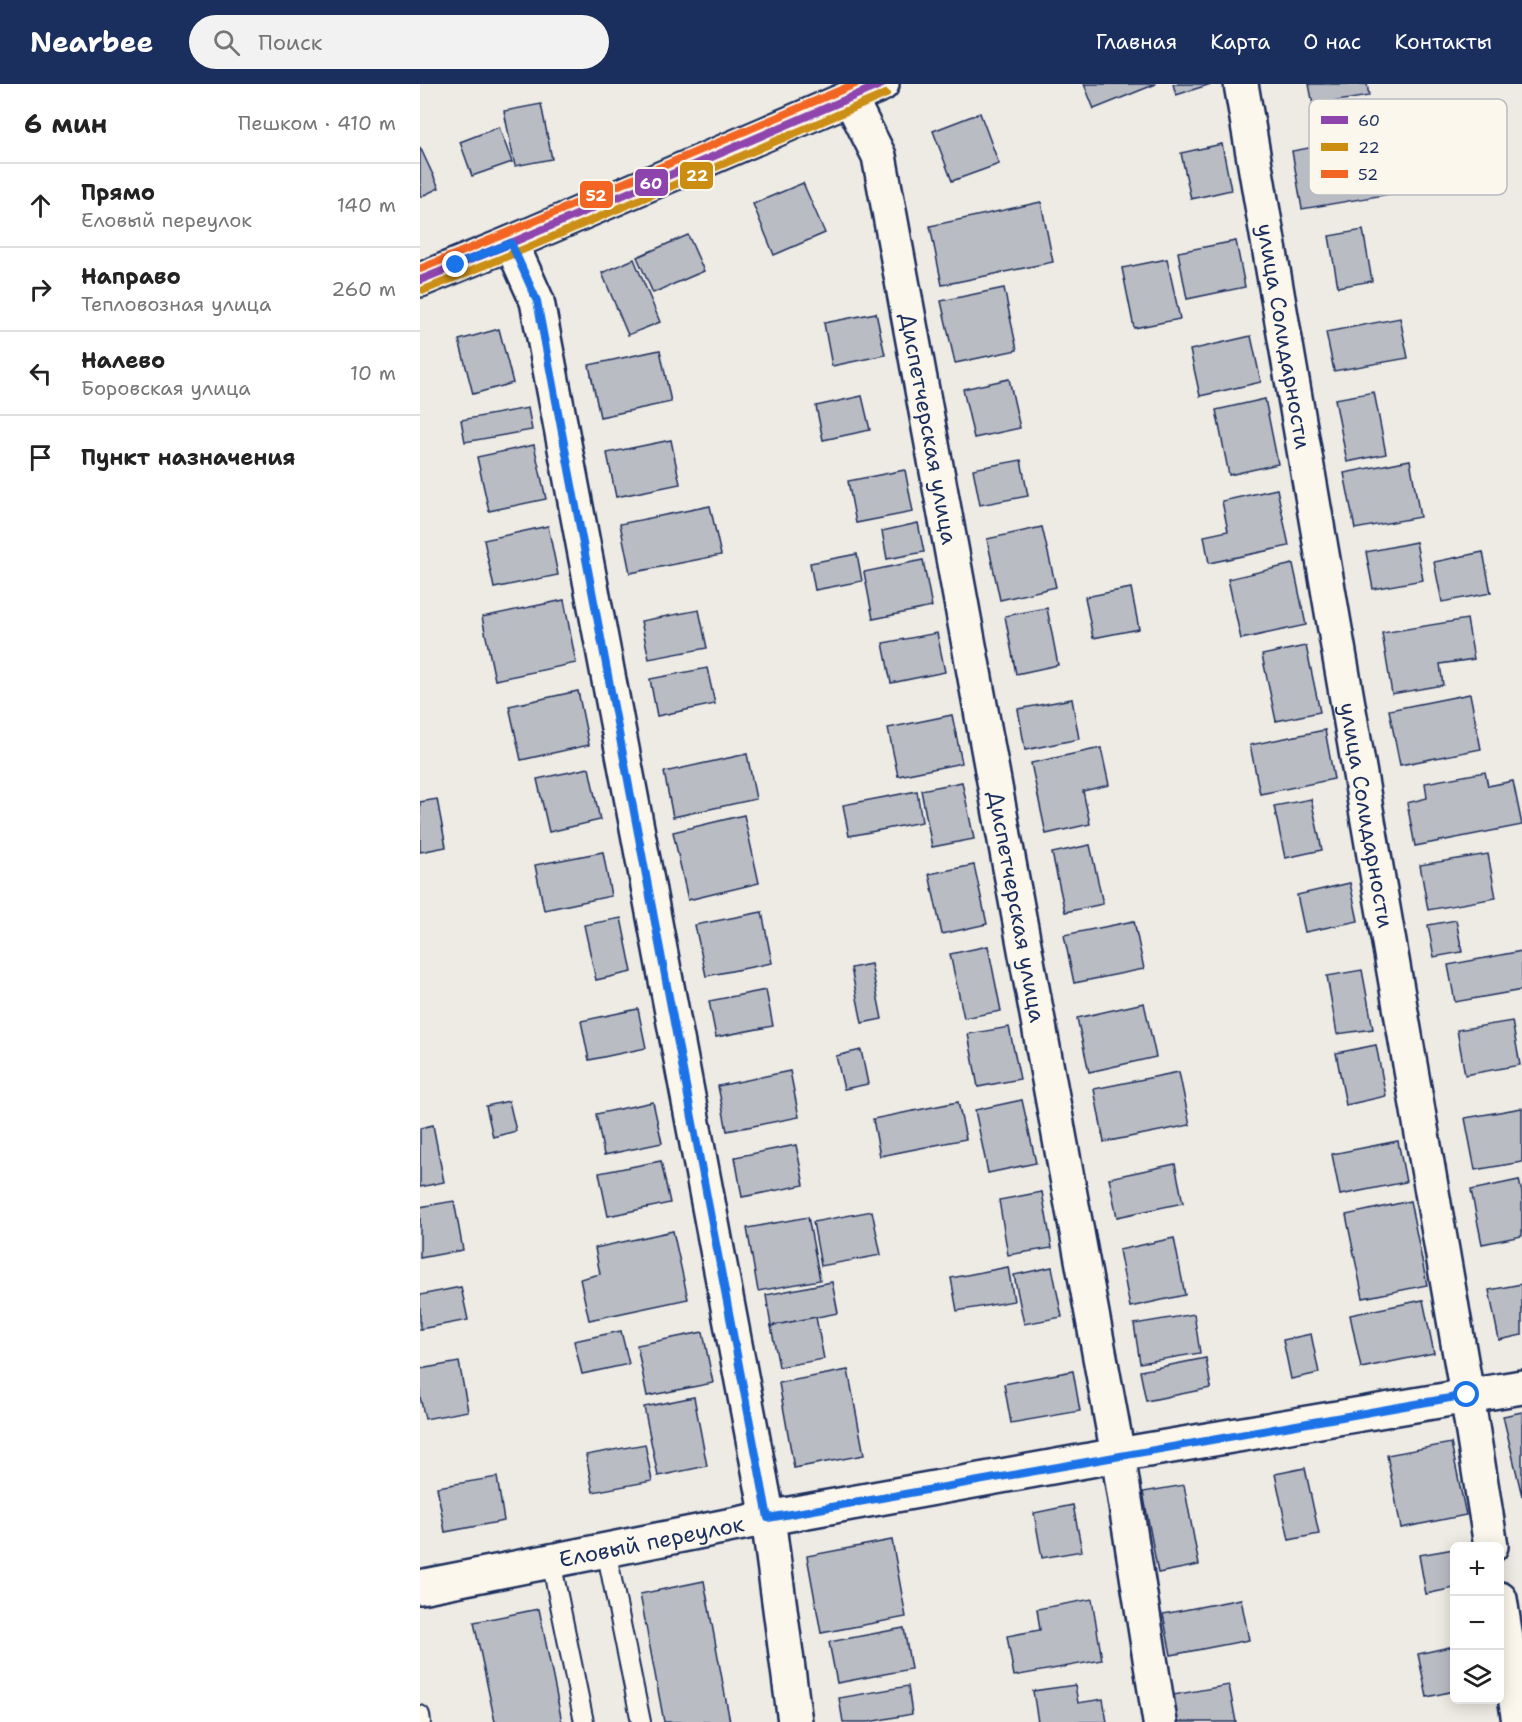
<!DOCTYPE html>
<html lang="ru">
<head>
<meta charset="utf-8">
<style>
	body { margin:0; font-family:"Shantell Sans",sans-serif; background:#f2f2f2; color:#222 }
	.controls { position:absolute; right:18px; bottom:18px; display:grid; overflow:hidden; border-radius:9px; box-shadow:0 3px 15px #0003 }
	.controls button { width:54px; height:54px; display:grid; place-items:center; padding:0; border:0; border-bottom:2px solid #e0e0e0; background:#fff; color:#222; font:30px sans-serif }
	.stop { position:absolute; width:18px; height:18px; margin:-14px; border:4px solid #1a73e8; border-radius:50%; background:#fff }
	.stop.end { background:#1a73e8; border-color:#fff; box-shadow:0 2px 6px #0008 }
	.list { margin:0; padding:0; list-style:none }
	h2 { display:flex; justify-content:space-between; align-items:center; height:78px; margin:0; padding:0 24px; font-size:26px }
	h2 small { font-size:20px; font-weight:400; color:#767676 }
	.list li { display:grid; grid-template-columns:39px 1fr auto; gap:18px; align-items:center; box-sizing:border-box; height:84px; padding:0 24px; border-top:2px solid #e0e0e0 }
	.list b { display:block; font-size:22px; white-space:nowrap }
	.list p { margin:0; font-size:20px; white-space:nowrap; color:#767676 }
	.list em { font-size:20px; font-style:normal; color:#767676 }
	.icon { flex:none; width:33px; height:33px; fill:none; stroke:currentColor; stroke-width:2; stroke-linecap:round; stroke-linejoin:round }
	.map { position:relative; flex:none; width:1102px; height:1638px; overflow:hidden }
	header { display:flex; align-items:center; gap:36px; box-sizing:border-box; height:84px; padding:0 30px; background:#1b2f5e; color:#fff }
	header strong { font-size:28px }
	nav { display:flex; gap:33px; margin-inline-start:auto; font-size:21px }
	.search { width:420px; height:54px; background:#f2f2f2; display:flex; align-items:center; gap:15px; box-sizing:border-box; padding:0 21px; border-radius:33px; color:#767676; font-size:22px }
	main { display:flex }
	aside { flex:1; background:#fff }
	.map>svg:first-child { display:block }
	.building { fill:#b9bcc3; stroke:#1b2f5e; stroke-width:1.5 }
	.lines { fill:none; stroke-linecap:round; stroke-linejoin:round }
	.lane-casing { stroke:#1b2f5e; stroke-width:22 }
	.street-casing { stroke:#1b2f5e; stroke-width:38 }
	.secondary-casing { stroke:#1b2f5e; stroke-width:38 }
	.lane { stroke:#fbf7ec; stroke-width:18 }
	.street { stroke:#fbf7ec; stroke-width:33 }
	.secondary { stroke:#fbf7ec; stroke-width:33 }
	.bus-1-casing { stroke:#fbf7ec; stroke-width:12 }
	.bus-2-casing { stroke:#fbf7ec; stroke-width:12 }
	.bus-3-casing { stroke:#fbf7ec; stroke-width:12 }
	.bus-1 { stroke:#8e44ad; stroke-width:8 }
	.bus-2 { stroke:#cb8e13; stroke-width:8 }
	.bus-3 { stroke:#f26522; stroke-width:8 }
	.route { stroke:#1a73e8; stroke-width:8 }
	.labels { text-anchor:middle; dominant-baseline:central; stroke-width:6; stroke-linejoin:round; paint-order:stroke }
	.street-label { font-size:22px; fill:#1b2f5e; stroke:#fbf7ec }
	.key { fill:#fbf7ec; stroke:#b8bbc1; stroke-width:1.5 }
	.key-label { font-size:16px; fill:#1b2f5e }
	.line-badge { stroke:#fbf7ec; stroke-width:2 }
	.badge-label { font-size:16px; text-anchor:middle; font-weight:bold; fill:#fff }
</style>
</head>
<body>
<header>
<strong>Nearbee</strong>
<div class="search"><svg class="icon" aria-label="search" viewBox="0 0 24 24"><circle cx="10" cy="10" r="6"/><path d="M15 15l6 6"/></svg>Поиск</div>
<nav><a>Главная</a><a>Карта</a><a>О нас</a><a>Контакты</a></nav>
</header>
<main>
<aside>
<h2>6 мин<small>Пешком · 410 m</small></h2>
<ul class="list">
<li><svg class="icon" aria-label="ahead" viewBox="0 0 24 24"><path d="M12 20V5M6 11l6-6 6 6"/></svg><div><b>Прямо</b><p>Еловый переулок</p></div><em>140 m</em></li>
<li><svg class="icon" aria-label="right" viewBox="0 0 24 24"><path d="M7 20v-9h11M14 6l5 5-5 5"/></svg><div><b>Направо</b><p>Тепловозная улица</p></div><em>260 m</em></li>
<li><svg class="icon" aria-label="left" viewBox="0 0 24 24"><path d="M17 20v-9H6M10 6l-5 5 5 5"/></svg><div><b>Налево</b><p>Боровская улица</p></div><em>10 m</em></li>
<li><svg class="icon" aria-label="arrive" viewBox="0 0 24 24"><path d="M6 21V4h12l-3 4 3 4H6"/></svg><div><b>Пункт назначения</b></div></li>
</ul>
</aside>
<div class="map">
<svg width="1102" height="1638" viewBox="0 0 1102 1638">
	<rect width="100%" height="100%" fill="#eeebe4"/>
	<filter id="ink" filterUnits="userSpaceOnUse"><feTurbulence type="fractalNoise" baseFrequency=".0167" numOctaves="2"/><feDisplacementMap in="SourceGraphic" scale="12" xChannelSelector="R" yChannelSelector="G"/><feConvolveMatrix kernelMatrix="1 2 1 2 8 2 1 2 1" color-interpolation-filters="sRGB"/></filter>
	<g filter="url(#ink)">
		<g class="building">
			<path d="M664,0H736L674,25Z"/>
			<path d="M753,0H791L756,11Z"/>
			<path d="M889,0H947L949,12L893,21Z"/>
			<path d="M121,20L132,75L95,82L84,27Z"/>
			<path d="M560,29L579,80L532,97L513,47Z"/>
			<path d="M79,43L92,78L52,92L40,58Z"/>
			<path d="M966,50L976,109L882,125L872,67Z"/>
			<path d="M802,60L811,106L771,115L761,69Z"/>
			<path d="M0,63L19,104L0,113Z"/>
			<path d="M383,99L405,149L354,171L333,120Z"/>
			<path d="M621,118L633,178L522,201L510,142Z"/>
			<path d="M943,146L952,197L918,203L909,152Z"/>
			<path d="M268,151L284,187L233,209L217,173Z"/>
			<path d="M816,157L825,203L767,215L758,168Z"/>
			<path d="M214,175L240,238L208,251L182,189Z"/>
			<path d="M747,175L760,235L714,244L702,184Z"/>
			<path d="M584,204L597,266L535,279L521,217Z"/>
			<path d="M456,229L465,271L412,282L404,239Z"/>
			<path d="M980,234L988,274L914,287L906,248Z"/>
			<path d="M79,245L93,299L53,310L39,256Z"/>
			<path d="M831,252L841,298L780,312L770,266Z"/>
			<path d="M240,266L251,318L180,333L169,281Z"/>
			<path d="M589,295L600,344L554,354L543,305Z"/>
			<path d="M954,308L966,370L927,378L915,315Z"/>
			<path d="M442,312L450,346L403,356L396,322Z"/>
			<path d="M845,315L858,380L809,391L796,326Z"/>
			<path d="M108,324L112,346L45,358L41,336Z"/>
			<path d="M251,356L260,400L196,413L187,369Z"/>
			<path d="M114,361L126,415L69,427L57,373Z"/>
			<path d="M601,376L608,412L560,421L553,385Z"/>
			<path d="M990,376L1000,433L935,445L924,389Z"/>
			<path d="M485,386L493,428L436,439L428,397Z"/>
			<path d="M857,405L869,462L789,479L784,452L808,447L802,417Z"/>
			<path d="M290,422L301,471L210,489L200,440Z"/>
			<path d="M498,439L504,468L467,475L462,447Z"/>
			<path d="M128,442L138,491L74,504L64,456Z"/>
			<path d="M622,443L636,503L580,516L567,455Z"/>
			<path d="M996,458L1003,496L953,505L946,468Z"/>
			<path d="M1063,468L1071,509L1022,518L1014,478Z"/>
			<path d="M437,470L442,497L395,506L390,479Z"/>
			<path d="M503,476L512,523L453,535L444,488Z"/>
			<path d="M873,480L886,541L821,555L808,495Z"/>
			<path d="M711,504L719,545L673,554L665,513Z"/>
			<path d="M144,516L156,579L75,596L62,533Z"/>
			<path d="M627,524L638,581L596,590L585,532Z"/>
			<path d="M279,526L287,564L229,575L221,537Z"/>
			<path d="M1047,535L1054,575L1020,580L1023,601L972,610L962,549Z"/>
			<path d="M517,549L525,588L471,599L463,559Z"/>
			<path d="M886,562L900,628L856,637L842,571Z"/>
			<path d="M287,584L295,620L237,632L230,595Z"/>
			<path d="M158,607L169,661L101,676L89,622Z"/>
			<path d="M1050,610L1061,665L980,681L969,626Z"/>
			<path d="M652,615L659,655L605,666L598,625Z"/>
			<path d="M532,631L542,679L478,692L468,644Z"/>
			<path d="M905,646L914,695L840,710L830,661Z"/>
			<path d="M681,664L689,701L663,707L670,740L626,750L611,679Z"/>
			<path d="M327,670L336,715L253,733L244,688Z"/>
			<path d="M169,684L180,736L129,748L117,695Z"/>
			<path d="M1065,688L1068,702L1093,697L1102,741L995,762L987,719L1007,714L1005,699Z"/>
			<path d="M542,698L554,755L512,763L501,706Z"/>
			<path d="M497,707L502,738L429,752L423,721Z"/>
			<path d="M17,715L26,763L0,768V718Z"/>
			<path d="M891,715L902,766L865,774L854,722Z"/>
			<path d="M324,731L339,799L268,816L253,748Z"/>
			<path d="M670,761L683,820L645,828L632,769Z"/>
			<path d="M183,768L191,812L124,826L115,781Z"/>
			<path d="M1068,770L1076,814L1008,826L1000,781Z"/>
			<path d="M554,781L567,840L522,850L509,790Z"/>
			<path d="M930,799L938,837L885,848L877,811Z"/>
			<path d="M342,828L352,879L286,892L275,841Z"/>
			<path d="M201,834L212,888L176,896L164,841Z"/>
			<path d="M1036,836L1042,868L1014,873L1008,841Z"/>
			<path d="M714,837L724,885L654,899L644,851Z"/>
			<path d="M568,862L581,927L544,934L530,870Z"/>
			<path d="M1102,867V906L1035,918L1028,881Z"/>
			<path d="M451,880L462,935L442,939L431,884Z"/>
			<path d="M942,886L953,945L917,950L907,892Z"/>
			<path d="M346,906L353,942L296,953L289,917Z"/>
			<path d="M724,919L736,973L669,988L657,934Z"/>
			<path d="M218,925L226,964L169,976L161,937Z"/>
			<path d="M1092,937L1100,981L1045,991L1037,946Z"/>
			<path d="M589,943L600,995L558,1003L548,950Z"/>
			<path d="M956,961L966,1012L926,1021L916,969Z"/>
			<path d="M441,966L448,1000L424,1005L416,972Z"/>
			<path d="M370,987L379,1033L307,1047L298,1002Z"/>
			<path d="M759,988L770,1041L684,1058L674,1005Z"/>
			<path d="M602,1016L616,1079L568,1089L555,1026Z"/>
			<path d="M89,1017L96,1047L73,1053L66,1022Z"/>
			<path d="M233,1018L242,1059L184,1071L176,1030Z"/>
			<path d="M538,1018L546,1055L460,1072L453,1035Z"/>
			<path d="M1102,1024V1078L1055,1086L1045,1034Z"/>
			<path d="M13,1041L24,1098L0,1103V1044Z"/>
			<path d="M978,1057L986,1098L920,1111L912,1070Z"/>
			<path d="M376,1061L384,1101L322,1113L315,1073Z"/>
			<path d="M241,1077L250,1119L188,1132L179,1089Z"/>
			<path d="M755,1080L763,1119L697,1133L689,1094Z"/>
			<path d="M1099,1096L1102,1109V1152L1062,1160L1051,1106Z"/>
			<path d="M622,1108L632,1164L588,1171L579,1116Z"/>
			<path d="M34,1117L43,1166L0,1174V1123Z"/>
			<path d="M990,1117L1007,1201L943,1214L926,1131Z"/>
			<path d="M452,1127L461,1171L401,1182L393,1138Z"/>
			<path d="M388,1133L400,1196L338,1207L327,1144Z"/>
			<path d="M253,1147L268,1215L169,1236L160,1195L180,1190L175,1164Z"/>
			<path d="M754,1154L765,1211L710,1223L699,1166Z"/>
			<path d="M588,1183L594,1217L537,1227L531,1194Z"/>
			<path d="M632,1183L642,1233L604,1240L594,1191Z"/>
			<path d="M412,1198L418,1229L351,1242L346,1211Z"/>
			<path d="M1102,1200V1251L1079,1256L1069,1206Z"/>
			<path d="M41,1203L48,1236L0,1245V1211Z"/>
			<path d="M1003,1216L1014,1269L941,1284L930,1231Z"/>
			<path d="M774,1230L780,1269L720,1279L714,1240Z"/>
			<path d="M396,1233L404,1275L359,1283L351,1242Z"/>
			<path d="M201,1247L209,1280L162,1290L154,1257Z"/>
			<path d="M283,1248L293,1299L227,1312L217,1261Z"/>
			<path d="M891,1250L899,1289L871,1295L863,1256Z"/>
			<path d="M786,1274L791,1304L726,1317L720,1287Z"/>
			<path d="M39,1278L48,1327L5,1335L0,1313V1285Z"/>
			<path d="M428,1286L444,1371L374,1384L359,1299Z"/>
			<path d="M653,1287L660,1327L591,1339L584,1300Z"/>
			<path d="M274,1313L287,1382L238,1392L224,1323Z"/>
			<path d="M1102,1328V1412L1083,1332Z"/>
			<path d="M1031,1359L1046,1431L981,1444L967,1371Z"/>
			<path d="M225,1360L232,1397L173,1408L166,1371Z"/>
			<path d="M885,1384L899,1450L869,1456L855,1390Z"/>
			<path d="M77,1393L84,1437L25,1448L17,1403Z"/>
			<path d="M764,1401L779,1481L738,1489L723,1408Z"/>
			<path d="M653,1421L662,1467L622,1474L614,1429Z"/>
			<path d="M472,1456L486,1533L401,1549L387,1472Z"/>
			<path d="M1034,1465V1504L1006,1510L999,1471Z"/>
			<path d="M284,1497L310,1638H244L220,1510Z"/>
			<path d="M672,1515L682,1576L594,1592L587,1552L620,1546L617,1525Z"/>
			<path d="M821,1515L829,1556L751,1571L743,1530Z"/>
			<path d="M119,1525L142,1638H75L54,1538Z"/>
			<path d="M484,1544L491,1585L417,1599L409,1558Z"/>
			<path d="M1034,1562V1607L1007,1613L998,1570Z"/>
			<path d="M655,1601L658,1619L683,1615L687,1638H618L613,1607Z"/>
			<path d="M809,1601L816,1638H758L753,1611Z"/>
			<path d="M488,1602L492,1630L449,1638H423L419,1614Z"/>
		</g>
		<g class="lines">
			<defs>
				<g id="lane">
					<path d="M186,1466L221,1638"/>
					<path d="M131,1477L164,1638"/>
					<path d="M0,1631L1,1638"/>
				</g>
				<g id="street">
					<path id="s1" d="M821,0L1047,1311L1071,1462"/>
					<path id="s2" d="M430,14L459,72L698,1371L740,1638"/>
					<path d="M91,159L117,217L348,1434L375,1638"/>
					<path id="s3" d="M0,1503L348,1434L698,1371L1102,1303"/>
					<path d="M1080,1515L1099,1638"/>
				</g>
				<path id="secondary" d="M0,196L91,159L462,0"/>
			</defs>
			<use href="#lane" class="lane-casing"/>
			<use href="#street" class="street-casing"/>
			<use href="#secondary" class="secondary-casing"/>
			<use href="#lane" class="lane"/>
			<use href="#street" class="street"/>
			<use href="#secondary" class="secondary"/>
			<defs>
				<path id="bus-1" d="M0,196L91,159L462,0"/>
				<path id="bus-2" d="M4,206L95,169L466,10"/>
				<path id="bus-3" d="M0,185L87,149L435,0"/>
			</defs>
			<use href="#bus-1" class="bus-1-casing"/>
			<use href="#bus-2" class="bus-2-casing"/>
			<use href="#bus-3" class="bus-3-casing"/>
			<use href="#bus-1" class="bus-1"/>
			<use href="#bus-2" class="bus-2"/>
			<use href="#bus-3" class="bus-3"/>
		</g>
	</g>
	<g class="lines" filter="url(#ink)">
		<path class="route" d="M36,181L91,159L117,217L348,1434L1047,1311"/>
	</g>
	<g class="labels">
		<g class="street-label">
			<text stroke="none"><textPath href="#s1" startOffset="256">улица Солидарности</textPath></text>
			<text stroke="none"><textPath href="#s2" startOffset="342">Диспетчерская улица</textPath></text>
			<text stroke="none"><textPath href="#s1" startOffset="742">улица Солидарности</textPath></text>
			<text stroke="none"><textPath href="#s2" startOffset="828">Диспетчерская улица</textPath></text>
			<text stroke="none"><textPath href="#s3" startOffset="236">Еловый переулок</textPath></text>
		</g>
	</g>
	<rect x="889" y="15" width="198" height="96" rx="9" class="key"/>
	<rect x="901" y="32" width="27" height="8" fill="#8e44ad"/>
	<rect x="901" y="59" width="27" height="8" fill="#cb8e13"/>
	<rect x="901" y="86" width="27" height="8" fill="#f26522"/>
	<g class="key-label">
		<text x="938" y="42">60</text>
		<text x="938" y="69">22</text>
		<text x="938" y="96">52</text>
	</g>
	<g class="line-badge">
		<rect x="259" y="77" width="35" height="29" rx="6" fill="#cb8e13"/>
		<rect x="214" y="84" width="35" height="29" rx="6" fill="#8e44ad"/>
		<rect x="159" y="96" width="35" height="29" rx="6" fill="#f26522"/>
	</g>
	<g class="badge-label">
		<text x="277" y="97">22</text>
		<text x="231" y="105">60</text>
		<text x="176" y="117">52</text>
	</g>
</svg>
<div class="controls">
<button>+</button>
<button>−</button>
<button><svg class="icon" aria-label="layers" viewBox="0 0 24 24"><path d="M12 4l9 5-9 5-9-5zM3 14l9 5 9-5"/></svg></button>
</div>
<div class="stop" style="left:1047px;top:1311px"></div>
<div class="stop end" style="left:36px;top:181px"></div>
</div>
</main>
</body>
</html>
